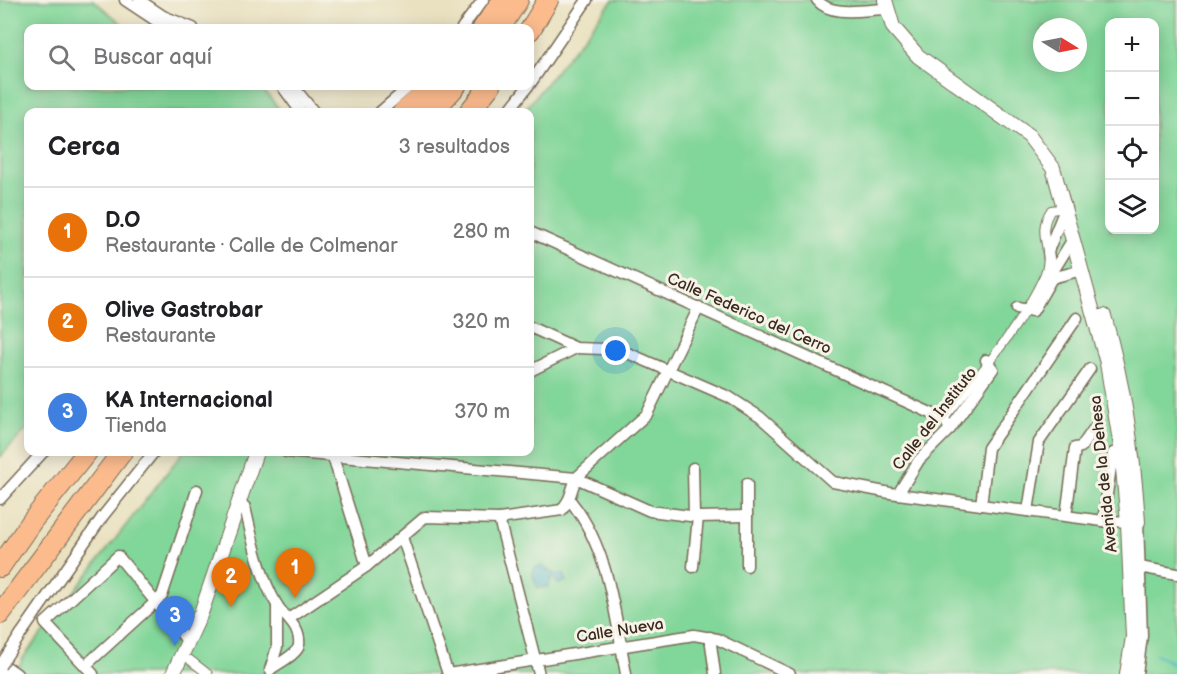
<!DOCTYPE html>
<html lang="es">
<head>
<meta charset="utf-8">
<style>
	body { margin:0; font-family:"Balsamiq Sans",sans-serif; background:#f2f2f2; color:#202124 }
	.controls { position:absolute; right:18px; top:18px; display:grid; overflow:hidden; border-radius:12px; box-shadow:0 3px 15px #0003 }
	.controls button { width:54px; height:54px; display:grid; place-items:center; padding:0; border:0; border-bottom:2px solid #e0e0e0; background:#fff; color:#202124; font:30px sans-serif }
	.compass { position:absolute; left:1033px; top:18px; width:54px; height:54px; border-radius:50%; background:#fff; box-shadow:0 3px 15px #0003; rotate:100deg }
	.you { position:absolute; left:616px; top:351px; width:21px; height:21px; margin:-15px; border:4px solid #fff; border-radius:50%; background:#1a73e8; box-shadow:0 0 0 9px #1a73e833 }
	.badge { display:grid; place-items:center; width:39px; height:39px; border-radius:50%; background:#b45309; color:#fff; font-size:20px; font-weight:700 }
	.pin { position:absolute; translate:-50% -50px; filter:drop-shadow(0 2px 3px #0008) }
	.pin::after { content:''; position:absolute; top:32px; width:21px; height:18px; background:inherit; clip-path:polygon(0 0,100% 0,50% 100%) }
	.list { margin:0; padding:0; list-style:none }
	h2 { display:flex; justify-content:space-between; align-items:center; height:78px; margin:0; padding:0 24px; font-size:26px }
	h2 small { font-size:20px; font-weight:400; color:#757577 }
	.list li { display:grid; grid-template-columns:39px 1fr auto; gap:18px; align-items:center; box-sizing:border-box; height:90px; padding:0 24px; border-top:2px solid #e0e0e0 }
	.list b { display:block; font-size:22px; white-space:nowrap }
	.list p { margin:0; font-size:20px; white-space:nowrap; color:#757577 }
	.list em { font-size:20px; font-style:normal; color:#757577 }
	.icon { flex:none; width:33px; height:33px; fill:none; stroke:currentColor; stroke-width:2; stroke-linecap:round; stroke-linejoin:round }
	.map { position:relative; flex:none; width:1177px; height:674px; overflow:hidden }
	.search { position:absolute; background:#fff; box-shadow:0 3px 15px #0003; left:24px; top:24px; width:510px; height:66px; display:flex; align-items:center; gap:15px; box-sizing:border-box; padding:0 21px; border-radius:12px; color:#757577; font-size:22px }
	.panel { position:absolute; background:#fff; box-shadow:0 3px 15px #0003; left:24px; top:108px; width:510px; height:348px; border-radius:12px }
	.map>svg:first-child { display:block }
	.green { fill:#81d699; stroke:#5e805c; stroke-width:1.5; fill-rule:evenodd }
	.water { fill:#46b2c4; stroke:#406e71; stroke-width:1.5 }
	.lines { fill:none; stroke-linecap:round; stroke-linejoin:round }
	.stream { stroke:#46b2c4; stroke-width:3 }
	.pedestrian-casing { stroke:#786a56; stroke-width:10 }
	.minor-casing { stroke:#786a56; stroke-width:13 }
	.tertiary-casing { stroke:#786a56; stroke-width:16 }
	.motorway-casing { stroke:#786a56; stroke-width:22 }
	.pedestrian { stroke:#fff; stroke-width:8 }
	.minor { stroke:#fff; stroke-width:10 }
	.tertiary { stroke:#fff; stroke-width:14 }
	.motorway { stroke:#fbbb8d; stroke-width:20 }
	.minor-bridge-casing { stroke:#786a56; stroke-width:13; stroke-linecap:butt }
	.minor-bridge { stroke:#fff; stroke-width:10 }
	.labels { text-anchor:middle; dominant-baseline:central; stroke-width:6; stroke-linejoin:round; paint-order:stroke }
	.street-label { font-size:16px; fill:#3b2a1e; stroke:#f7f3e8 }
</style>
</head>
<body>
<div class="map">
<svg width="1177" height="674" viewBox="0 0 1177 674">
	<rect width="100%" height="100%" fill="#f7f3e8"/>
	<filter id="ink" filterUnits="userSpaceOnUse"><feTurbulence type="fractalNoise" baseFrequency=".0167" numOctaves="2"/><feDisplacementMap in="SourceGraphic" scale="12" xChannelSelector="R" yChannelSelector="G"/><feConvolveMatrix kernelMatrix="1 2 1 2 8 2 1 2 1" color-interpolation-filters="sRGB"/></filter>
	<filter id="wash" filterUnits="userSpaceOnUse"><feTurbulence type="fractalNoise" baseFrequency=".008" numOctaves="4" result="noise"/><feDisplacementMap in="SourceGraphic" scale="24" xChannelSelector="R" yChannelSelector="G"/><feGaussianBlur stdDeviation="1.35" result="paint"/><feColorMatrix in="noise" values="0 0 0 0 0 0 0 0 0 0 0 0 0 0 0 0 0 1.4 0 .05"/><feComposite in="paint" operator="in"/></filter>
	<g filter="url(#wash)">
		<rect width="100%" height="100%" fill="#e9e1bf"/>
		<g class="green">
			<path d="M0,0H93L127,28H28V86H260L282,112H28V428L0,457Z"/>
			<path d="M613,0H1177V674H17L22,659L183,452H530V112H523ZM1110,22H1154V230H1110ZM1042,27H1078V63H1042Z"/>
		</g>
		<path class="water" d="M542,566L554,574H564L566,581L559,584L552,577L548,587L538,588L532,573L535,568Z"/>
		<g class="lines">
			<path class="stream" d="M1157,655L1177,665"/>
		</g>
	</g>
	<g filter="url(#ink)">
		<g class="lines">
			<defs>
				<g id="pedestrian">
					<path d="M944,419C979,374 1020,328 1044,276C1056,250 1034,235 1051,210L1065,208"/>
					<path d="M190,660L208,674"/>
				</g>
				<g id="minor">
					<path d="M125,0L167,28"/>
					<path d="M139,0L163,16L193,28"/>
					<path d="M817,0C831,18 867,9 887,9"/>
					<path d="M462,28L483,0"/>
					<path d="M530,84L587,0"/>
					<path d="M282,86L301,112"/>
					<path d="M293,86L314,112"/>
					<path d="M380,112L410,86"/>
					<path d="M508,112L528,86"/>
					<path d="M530,232L944,419L950,429"/>
					<path d="M1052,273L1073,239"/>
					<path d="M1052,278L1082,270"/>
					<path d="M1017,308L1033,311L1052,278L1048,251L1065,209"/>
					<path d="M530,327L576,348L604,349L630,354L729,397L760,417L833,482L890,493L1103,521L1138,522L1142,636L1137,674"/>
					<path d="M530,371L576,348"/>
					<path d="M286,452L576,478L650,511L698,517L747,516"/>
					<path d="M333,457L367,566"/>
					<path d="M693,468L694,516"/>
					<path d="M747,484V566"/>
					<path d="M898,494L919,460L950,429L993,369L986,360"/>
					<path d="M0,499L43,452"/>
					<path d="M569,499C609,547 615,614 626,674"/>
					<path d="M981,505L988,448L1077,318"/>
					<path d="M245,507C252,538 260,577 277,605C285,618 301,627 299,645C298,654 277,664 271,669"/>
					<path d="M1028,511L1039,442L1090,369"/>
					<path d="M1066,516L1075,448L1081,447L1098,423"/>
					<path d="M499,519L539,674"/>
					<path d="M1103,521L1113,453"/>
					<path d="M402,537L448,674"/>
					<path d="M1134,566L1177,574"/>
					<path d="M693,567L698,517"/>
					<path d="M290,618L367,566L425,517L499,519L562,510L569,499L576,478L647,414L699,307"/>
					<path d="M21,634L103,516L154,452"/>
					<path d="M710,637L715,674"/>
					<path d="M0,662L17,674"/>
					<path d="M85,666L162,596L197,490"/>
					<path d="M270,670L277,647V605"/>
					<path d="M0,672L4,674"/>
					<path d="M93,674L45,623L118,556L189,643"/>
					<path d="M448,674L694,635L717,639L790,674"/>
				</g>
				<g id="tertiary">
					<path d="M885,0L893,27L918,56L1029,136L1053,168L1107,363L1121,447L1128,523L1133,637L1127,674"/>
					<path d="M1104,316C1124,386 1133,449 1138,522"/>
					<path d="M173,674L201,613L256,452"/>
				</g>
				<g id="motorway">
					<path d="M483,28L503,0"/>
					<path d="M500,28L518,0"/>
					<path d="M530,30L548,0"/>
					<path d="M403,112L433,86"/>
					<path d="M432,112L456,86"/>
					<path d="M469,112L490,86"/>
					<path d="M0,567L32,521L87,452"/>
					<path d="M0,614L122,452"/>
				</g>
			</defs>
			<use href="#pedestrian" class="pedestrian-casing"/>
			<use href="#minor" class="minor-casing"/>
			<use href="#tertiary" class="tertiary-casing"/>
			<use href="#motorway" class="motorway-casing"/>
			<use href="#pedestrian" class="pedestrian"/>
			<use href="#minor" class="minor"/>
			<use href="#tertiary" class="tertiary"/>
			<use href="#motorway" class="motorway"/>
			<defs>
				<path id="minor-bridge" d="M0,666L21,634"/>
			</defs>
			<use href="#minor-bridge" class="minor-bridge-casing"/>
			<use href="#minor-bridge" class="minor-bridge"/>
		</g>
	</g>
	<g class="labels">
		<g class="street-label">
			<text transform="translate(749 314) rotate(24)">Calle Federico del Cerro</text>
			<text transform="translate(935 419) rotate(-52)">Calle del Instituto</text>
			<text transform="translate(1104 474) rotate(-96)">Avenida de la Dehesa</text>
			<text transform="translate(620 631) rotate(-9)">Calle Nueva</text>
		</g>
	</g>
</svg>
<div class="controls">
<button>+</button>
<button>−</button>
<button><svg class="icon" aria-label="locate" viewBox="0 0 24 24"><circle cx="12" cy="12" r="6"/><path d="M12 2v4M12 18v4M2 12h4M18 12h4"/></svg></button>
<button><svg class="icon" aria-label="layers" viewBox="0 0 24 24"><path d="M12 4l9 5-9 5-9-5zM3 14l9 5 9-5"/></svg></button>
</div>
<svg class="compass" viewBox="-18 -18 36 36"><path d="M0-13l5 13h-10z" fill="#e53935"/><path d="M0 13l5-13h-10z" fill="#757577"/></svg>
<div class="you"></div>
<div class="pin badge" style="left:295px;top:598px;background:#e8710a">1</div>
<div class="pin badge" style="left:231px;top:607px;background:#e8710a">2</div>
<div class="pin badge" style="left:175px;top:646px;background:#3f7fe0">3</div>
<div class="search"><svg class="icon" aria-label="search" viewBox="0 0 24 24"><circle cx="10" cy="10" r="6"/><path d="M15 15l6 6"/></svg>Buscar aquí</div>
<section class="panel">
<h2>Cerca<small>3 resultados</small></h2>
<ul class="list">
<li><span class="badge" style="background:#e8710a">1</span><div><b>D.O</b><p>Restaurante · Calle de Colmenar</p></div><em>280 m</em></li>
<li><span class="badge" style="background:#e8710a">2</span><div><b>Olive Gastrobar</b><p>Restaurante</p></div><em>320 m</em></li>
<li><span class="badge" style="background:#3f7fe0">3</span><div><b>KA Internacional</b><p>Tienda</p></div><em>370 m</em></li>
</ul>
</section>
</div>
</body>
</html>
